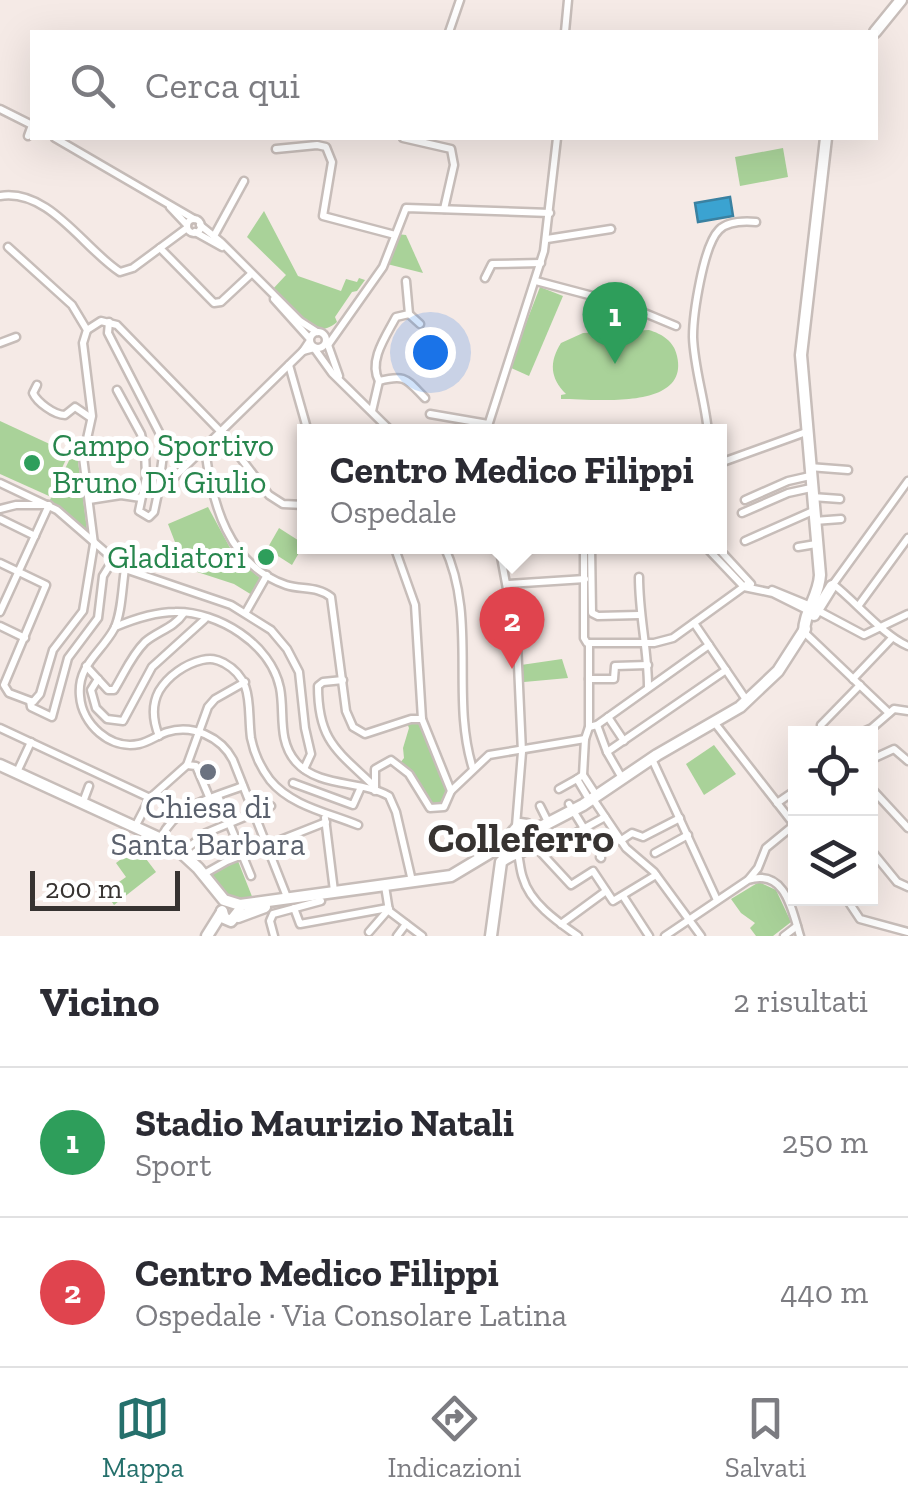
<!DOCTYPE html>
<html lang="it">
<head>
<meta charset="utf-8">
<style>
	body { margin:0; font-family:"Zilla Slab",serif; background:#f7f7f7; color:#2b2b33 }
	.controls { position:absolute; right:30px; bottom:30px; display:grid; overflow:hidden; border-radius:0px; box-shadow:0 10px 40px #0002 }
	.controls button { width:90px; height:90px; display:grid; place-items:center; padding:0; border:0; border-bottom:2px solid #e1e1e2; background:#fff; color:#2b2b33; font:50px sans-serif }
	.scale { position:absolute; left:30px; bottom:25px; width:150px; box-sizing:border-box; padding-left:10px; border:5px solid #373331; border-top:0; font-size:28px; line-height:35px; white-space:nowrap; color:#373331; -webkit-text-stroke:8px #fff; paint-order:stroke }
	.you { position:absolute; left:430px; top:352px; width:35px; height:35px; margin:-25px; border:8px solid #fff; border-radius:50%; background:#1a73e8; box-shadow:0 0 0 15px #1a73e833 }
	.badge { display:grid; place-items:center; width:65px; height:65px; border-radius:50%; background:#25706c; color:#fff; font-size:32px; font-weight:700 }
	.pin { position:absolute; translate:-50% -82px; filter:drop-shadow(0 2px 5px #0008) }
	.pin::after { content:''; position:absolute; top:52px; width:35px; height:30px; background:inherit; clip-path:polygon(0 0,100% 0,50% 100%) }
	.popup { position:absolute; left:297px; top:424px; width:430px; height:130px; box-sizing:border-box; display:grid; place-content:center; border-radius:0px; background:#fff; filter:drop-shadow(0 2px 8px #0005); font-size:32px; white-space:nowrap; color:#7c7c81 }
	.popup b { font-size:38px; color:#2b2b33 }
	.popup::after { content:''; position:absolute; left:50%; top:100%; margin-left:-20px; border:20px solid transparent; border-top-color:#fff }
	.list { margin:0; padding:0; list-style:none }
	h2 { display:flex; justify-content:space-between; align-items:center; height:130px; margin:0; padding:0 40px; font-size:42px }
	h2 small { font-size:32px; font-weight:400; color:#7c7c81 }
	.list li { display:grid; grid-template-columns:65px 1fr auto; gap:30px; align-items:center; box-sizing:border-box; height:150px; padding:0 40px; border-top:2px solid #e1e1e2 }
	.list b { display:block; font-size:38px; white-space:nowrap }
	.list p { margin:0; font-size:32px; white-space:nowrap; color:#7c7c81 }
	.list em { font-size:32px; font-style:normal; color:#7c7c81 }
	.icon { flex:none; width:55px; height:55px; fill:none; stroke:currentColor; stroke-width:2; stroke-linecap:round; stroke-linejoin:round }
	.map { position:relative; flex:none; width:908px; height:936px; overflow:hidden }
	.search { position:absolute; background:#fff; box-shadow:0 10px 40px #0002; left:30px; right:30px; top:30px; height:110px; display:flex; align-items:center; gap:25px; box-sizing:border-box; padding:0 35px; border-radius:0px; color:#7c7c81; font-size:38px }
	.sheet { height:430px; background:#fff }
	nav { display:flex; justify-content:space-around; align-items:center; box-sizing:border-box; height:140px; border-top:2px solid #e1e1e2; background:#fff; font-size:28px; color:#7c7c81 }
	nav a { display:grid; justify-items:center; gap:5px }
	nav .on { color:#25706c }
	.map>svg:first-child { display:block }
	.green { fill:#a9d299 }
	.water { fill:#3ba3d1; stroke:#3a81a1; stroke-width:2.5 }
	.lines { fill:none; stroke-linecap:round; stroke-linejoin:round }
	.minor-tunnel { stroke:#cfc5c2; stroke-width:6; stroke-dasharray:6 3; stroke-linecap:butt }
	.minor-casing { stroke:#c7bdb9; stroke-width:11 }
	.major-casing { stroke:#c7bdb9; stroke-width:15 }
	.minor { stroke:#fff; stroke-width:6 }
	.major { stroke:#fff; stroke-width:10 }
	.leisure-dot { fill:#2e9e5b; stroke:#fff; stroke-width:4 }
	.worship-dot { fill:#6b7280; stroke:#fff; stroke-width:4 }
	.labels { text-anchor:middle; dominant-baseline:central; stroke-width:10; stroke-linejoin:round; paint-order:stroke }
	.leisure-label { font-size:32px; fill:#27864d; stroke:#fff; text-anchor:start }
	.worship-label { font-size:32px; fill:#5b616d; stroke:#fff }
	.district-label { font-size:42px; font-weight:bold; fill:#373331; stroke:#fff }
</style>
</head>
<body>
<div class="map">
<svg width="908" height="936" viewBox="0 0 908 936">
	<rect width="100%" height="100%" fill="#f5eae6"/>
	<g class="green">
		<path d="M783,148L788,177L740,186L735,157Z"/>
		<path d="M264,211L298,276L341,291L346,279L357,282L359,278L365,280L357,291L352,292L335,317L337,322C329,329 322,330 312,329L271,291L286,275L247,237Z"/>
		<path d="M397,234L406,235L423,273L387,264Z"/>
		<path d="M540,287L563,296L529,376L509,367Z"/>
		<path d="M649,330C662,334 674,341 677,356C690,411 594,399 561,399V395L566,394C550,378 549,362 561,343L583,333Z"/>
		<path d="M0,421L69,453L49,496L0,474Z"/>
		<path d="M76,446L87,529L84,531L49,502Z"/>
		<path d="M208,507L235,557L261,579L252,595L234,584L185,568L168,524Z"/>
		<path d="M279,528L304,544L292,565L267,549Z"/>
		<path d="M562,659L568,678L524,682L521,665Z"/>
		<path d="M410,721H420L448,791L443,803L432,806L400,763L404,758L403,748L409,728L407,723Z"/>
		<path d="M714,745L736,774L704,795L686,764Z"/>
		<path d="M137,847L156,872L114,905L105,892L126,877L116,863Z"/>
		<path d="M238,861L253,899C231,908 222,891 209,876Z"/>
		<path d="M759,882L776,890L791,922L773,936H756L750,928L755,923L741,913L731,899Z"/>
	</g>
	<path class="water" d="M730,197L733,216L698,222L695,203Z"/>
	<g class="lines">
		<path class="minor-tunnel" d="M585,831L600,857"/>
		<defs>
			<g id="minor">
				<path d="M449,32L460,0"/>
				<path d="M565,32L568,0"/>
				<path d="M0,109L32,125"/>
				<path d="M28,136L32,125"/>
				<path d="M55,138L194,219"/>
				<path d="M403,138L451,149L454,165L444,209"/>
				<path d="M276,149L317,145L326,147L332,162L323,216L395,235"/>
				<path d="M0,196C49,188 84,249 120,272L133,268L187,228"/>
				<path d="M170,207L187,225"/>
				<circle cx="194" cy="226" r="7"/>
				<path d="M200,225L221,242L300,321L317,332"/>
				<path d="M195,232L222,247"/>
				<path d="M214,236L244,181"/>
				<path d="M547,239L611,229"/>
				<path d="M160,248L214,303L221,302L251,274"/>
				<path d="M485,278L492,264L541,263"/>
				<path d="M406,281L409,314"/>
				<path d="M536,281L623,304L676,326"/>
				<path d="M274,299L309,338"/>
				<path d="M109,322L108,333L161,436L163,455L158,493L154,512L149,517L139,511L146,477L145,451L141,434L117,390"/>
				<path d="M87,330L101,321L117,325L220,431L269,495L283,504L304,505"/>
				<circle cx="318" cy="340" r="8"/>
				<path d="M309,342L303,351L314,348L332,373L392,432"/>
				<path d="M0,343L16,337"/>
				<path d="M328,345L383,267L406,208L550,213"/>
				<path d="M328,345L339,376"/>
				<path d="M289,365L308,432"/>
				<path d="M379,381C368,361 386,336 396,317L409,314L420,324"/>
				<path d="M37,385L33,393C37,402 54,415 65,415L75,407L91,418"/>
				<path d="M372,411L379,381C406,374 406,379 425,398"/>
				<path d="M430,414L488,424"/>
				<path d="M486,432L544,251L557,138"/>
				<path d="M708,432C705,400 694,368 693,337C693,315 703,246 719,230C728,221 744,221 756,222"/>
				<path d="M205,449C212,503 228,565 286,585C301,590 318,586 331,597L346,711L353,727L365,734L411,719H422"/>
				<path d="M720,463L806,432"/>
				<path d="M809,467L848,470"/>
				<path d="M0,483L57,510L125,569L231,605L271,630L287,649L299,672L305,728L311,754L304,769"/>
				<path d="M158,493L303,351"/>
				<path d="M812,497L840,499"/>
				<path d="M89,500L121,495L141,498"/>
				<path d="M745,500L788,481L810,476"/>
				<path d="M0,509L16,505H48"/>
				<path d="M742,513L788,493L811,488"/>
				<path d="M0,519L35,536"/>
				<path d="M814,521L841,519"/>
				<path d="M745,541L813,511"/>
				<path d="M444,546C478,618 450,697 473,769"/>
				<path d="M499,546L517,643L522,752L516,826"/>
				<path d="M584,546V638L587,643H654L673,638L749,583"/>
				<path d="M591,546L592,613L598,616L639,615"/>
				<path d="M705,546L744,587L773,593L811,612"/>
				<path d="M716,546L751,584"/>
				<path d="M798,547L816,544"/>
				<path d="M0,563L46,585L4,685L9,693L33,702L40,694L53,650L83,611L94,544L83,457L92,416L83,343L87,330L72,305L8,247"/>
				<path d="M125,569C122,587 122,613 114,629C101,653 77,665 80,696C82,724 110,750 139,744C149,742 158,735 167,732C193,724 221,737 233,760L287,897"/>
				<path d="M639,577C639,616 648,650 648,687"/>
				<path d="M834,583L908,481"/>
				<path d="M507,584L585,579"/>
				<path d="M833,584C856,602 884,636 908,646"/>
				<path d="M772,590L811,606"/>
				<path d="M859,605L908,538"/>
				<path d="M817,610L864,635L908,614"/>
				<path d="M0,612L49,505"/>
				<path d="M246,612L267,575"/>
				<path d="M694,623L747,701"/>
				<path d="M0,626L25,638"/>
				<path d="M115,627C134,619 154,612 175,612C218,611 271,644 280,688C285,713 277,740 296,762C319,788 361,780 389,796L396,812L412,881"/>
				<path d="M804,632L889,713"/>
				<path d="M86,666L108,690H114C124,674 131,656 145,642C158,631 174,628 184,613"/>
				<path d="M98,679L91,690L96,708L107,719L123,721L152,667L205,619"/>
				<path d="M589,679H614L615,666L648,665"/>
				<path d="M853,679L892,638"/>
				<path d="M343,680L323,682L318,686C318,742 338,751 375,787"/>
				<path d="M30,701L31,707L52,717L68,658L98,618L103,576L113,560"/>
				<path d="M608,717L624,741"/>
				<path d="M714,722L796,827"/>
				<path d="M597,725L607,752L622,778"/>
				<path d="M821,725L860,685"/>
				<path d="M589,727L597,725L709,645"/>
				<path d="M0,728L150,798"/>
				<path d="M858,734L872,728L894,709L908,711"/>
				<path d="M159,736C153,721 151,706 159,691C168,676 185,664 202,660C211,658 216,659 224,663C255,680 247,708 251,738C254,753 261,768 270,780C291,806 329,813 358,825"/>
				<path d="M607,752L726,670"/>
				<path d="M652,759L717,900"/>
				<path d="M870,760L894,749L908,761"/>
				<path d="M187,765L196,766L210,799"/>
				<path d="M17,772L31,742"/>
				<path d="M583,775L585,739L589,727V643"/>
				<path d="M293,783L353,805L361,787"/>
				<path d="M870,787L908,828"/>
				<path d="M559,789L577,779"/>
				<path d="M375,791V769L391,760L409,774L430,808L444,807L451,791L422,719L415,605L394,546"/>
				<path d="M451,791L489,755L585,739"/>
				<path d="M218,796L251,876"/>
				<path d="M593,799L626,848L654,872L701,936"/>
				<path d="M590,801L577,779L583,775L596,795"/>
				<path d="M83,802L89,786"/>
				<path d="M777,803L796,790"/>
				<path d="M569,804L585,830"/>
				<path d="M540,806L548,822"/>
				<path d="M325,818L334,891"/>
				<path d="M136,825L150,798L187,765L208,707L215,699L245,682"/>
				<path d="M161,838C176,805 212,798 243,786"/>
				<path d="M620,841L632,833L643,837L680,818"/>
				<path d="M533,844L571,885L593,871L613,901L656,875"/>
				<path d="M870,849L897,882L908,887"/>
				<path d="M183,852L206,833L271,806"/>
				<path d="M541,852L605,817"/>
				<path d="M655,853L688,835"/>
				<path d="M518,854C520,862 520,870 523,878C530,903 558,922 578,936"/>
				<path d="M600,857L601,858"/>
				<path d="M204,874L227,861L326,822"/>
				<path d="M749,879L758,868L766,848L794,825"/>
				<path d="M385,886L389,911L422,936"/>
				<path d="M623,896L649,936"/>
				<path d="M846,898L860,919L908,932"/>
				<path d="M294,908L300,924L388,908"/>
				<path d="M561,924L606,891"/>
				<path d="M369,932L389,909"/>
				<path d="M274,936L270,921L273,914L321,901"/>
				<path d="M397,936L406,924"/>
				<path d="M665,936L748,880C785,868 792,910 800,936"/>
				<path d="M784,936L797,926"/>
			</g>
			<g id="major">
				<path d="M875,32L901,0"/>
				<path d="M814,615L832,586"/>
				<path d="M804,632C804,612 819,596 820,575L801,355L826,138"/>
				<path d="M0,765L172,844L198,868L224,900L240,905L451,876L501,846L520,824L527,825L533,831"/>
				<path d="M533,831L583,805L657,755L740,707L778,671L805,629"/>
				<path d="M222,911L224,918L231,921L239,911"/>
				<path d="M238,917L265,907"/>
				<path d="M207,936L222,912"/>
				<path d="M491,936L501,862C513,850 539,853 533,831"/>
			</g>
		</defs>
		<use href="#minor" class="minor-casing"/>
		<use href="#major" class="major-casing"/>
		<use href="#minor" class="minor"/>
		<use href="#major" class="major"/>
	</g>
	<g class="leisure-dot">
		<circle cx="32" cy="463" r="10"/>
		<circle cx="266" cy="557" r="10"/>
	</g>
	<circle class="worship-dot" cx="208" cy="772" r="10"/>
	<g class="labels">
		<g class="leisure-label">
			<text x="52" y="445">Campo Sportivo<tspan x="52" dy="37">Bruno Di Giulio</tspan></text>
			<text x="246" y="557" text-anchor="end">Gladiatori</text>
		</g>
		<g class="worship-label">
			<text x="208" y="807">Chiesa di<tspan x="208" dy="37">Santa Barbara</tspan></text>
		</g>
		<g class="district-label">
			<text x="521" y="837">Colleferro</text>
		</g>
	</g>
</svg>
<div class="controls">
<button><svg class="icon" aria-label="locate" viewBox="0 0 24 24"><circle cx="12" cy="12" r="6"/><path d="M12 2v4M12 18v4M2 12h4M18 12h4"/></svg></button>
<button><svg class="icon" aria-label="layers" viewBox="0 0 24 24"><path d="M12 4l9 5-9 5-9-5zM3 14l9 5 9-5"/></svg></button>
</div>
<div class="scale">200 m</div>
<div class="you"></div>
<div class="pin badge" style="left:615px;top:364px;background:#2e9e5b">1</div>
<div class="pin badge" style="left:512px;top:669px;background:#e0444e">2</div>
<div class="popup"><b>Centro Medico Filippi</b>Ospedale</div>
<div class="search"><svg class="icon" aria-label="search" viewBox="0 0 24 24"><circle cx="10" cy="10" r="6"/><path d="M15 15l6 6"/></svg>Cerca qui</div>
</div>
<section class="sheet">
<h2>Vicino<small>2 risultati</small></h2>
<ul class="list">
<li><span class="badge" style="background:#2e9e5b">1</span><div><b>Stadio Maurizio Natali</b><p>Sport</p></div><em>250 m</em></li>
<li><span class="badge" style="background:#e0444e">2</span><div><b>Centro Medico Filippi</b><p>Ospedale · Via Consolare Latina</p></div><em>440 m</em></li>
</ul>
</section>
<nav>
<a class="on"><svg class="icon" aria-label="map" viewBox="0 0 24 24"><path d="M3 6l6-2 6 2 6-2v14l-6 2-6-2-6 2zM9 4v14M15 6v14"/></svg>Mappa</a>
<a><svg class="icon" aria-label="directions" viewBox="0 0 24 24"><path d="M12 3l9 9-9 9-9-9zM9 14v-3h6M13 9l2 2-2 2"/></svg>Indicazioni</a>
<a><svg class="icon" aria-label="saved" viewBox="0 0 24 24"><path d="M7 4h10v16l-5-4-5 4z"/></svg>Salvati</a>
</nav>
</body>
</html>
